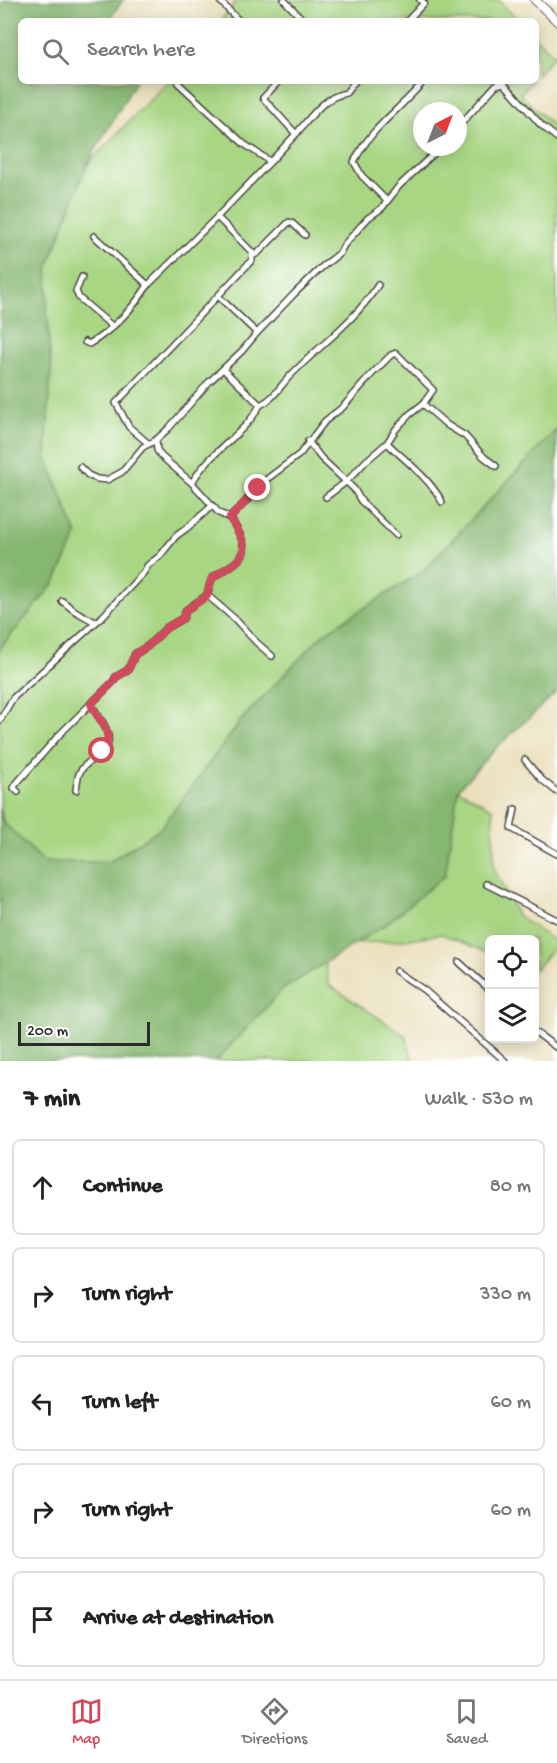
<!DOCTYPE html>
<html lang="en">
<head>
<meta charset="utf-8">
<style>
	body { margin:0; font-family:"Gochi Hand",sans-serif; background:#f6f6f6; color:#222 }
	.controls { position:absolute; right:18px; bottom:18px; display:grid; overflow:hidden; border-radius:9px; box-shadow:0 3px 15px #0003 }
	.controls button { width:54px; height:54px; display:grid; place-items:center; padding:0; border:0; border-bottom:2px solid #e0e0e0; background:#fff; color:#222; font:30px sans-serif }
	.compass { position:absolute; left:413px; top:102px; width:54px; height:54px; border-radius:50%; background:#fff; box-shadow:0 3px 15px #0003; rotate:42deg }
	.scale { position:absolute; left:18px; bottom:15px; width:132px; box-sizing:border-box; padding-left:6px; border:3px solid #2b2b2b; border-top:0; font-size:16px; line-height:21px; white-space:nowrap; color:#2b2b2b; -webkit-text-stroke:4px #fff; paint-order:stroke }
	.stop { position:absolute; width:18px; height:18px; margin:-14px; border:4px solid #d1495b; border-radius:50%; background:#fff }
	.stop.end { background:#d1495b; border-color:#fff; box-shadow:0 2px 6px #0008 }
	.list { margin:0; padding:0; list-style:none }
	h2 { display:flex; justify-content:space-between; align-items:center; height:78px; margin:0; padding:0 24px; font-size:26px }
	h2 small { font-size:20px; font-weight:400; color:#767676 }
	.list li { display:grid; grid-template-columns:39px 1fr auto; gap:18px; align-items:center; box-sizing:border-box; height:96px; margin:0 12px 12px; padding:0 12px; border:2px solid #e0e0e0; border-radius:9px }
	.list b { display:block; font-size:22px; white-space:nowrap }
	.list em { font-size:20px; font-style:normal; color:#767676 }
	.icon { flex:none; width:33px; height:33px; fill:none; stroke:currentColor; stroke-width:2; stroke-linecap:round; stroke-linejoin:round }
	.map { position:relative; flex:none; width:557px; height:1061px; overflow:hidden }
	.search { position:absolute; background:#fff; box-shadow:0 3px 15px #0003; left:18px; right:18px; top:18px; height:66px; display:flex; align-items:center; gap:15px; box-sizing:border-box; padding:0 21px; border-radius:9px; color:#767676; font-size:22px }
	.sheet { height:618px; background:#fff }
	nav { display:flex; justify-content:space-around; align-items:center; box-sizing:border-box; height:84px; border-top:2px solid #e0e0e0; background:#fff; font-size:16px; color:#767676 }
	nav a { display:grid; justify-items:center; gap:3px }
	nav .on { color:#d1495b }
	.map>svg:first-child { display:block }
	.green { fill:#a8d683; stroke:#6a8057; stroke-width:1.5; fill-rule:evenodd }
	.forest { fill:#86b771; stroke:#58714e; stroke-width:1.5 }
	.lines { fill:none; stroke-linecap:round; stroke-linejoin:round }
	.street-casing { stroke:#484641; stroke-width:8 }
	.primary-casing { stroke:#484641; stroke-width:10 }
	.street { stroke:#fff; stroke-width:5 }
	.primary { stroke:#fff; stroke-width:8 }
	.route { stroke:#d1495b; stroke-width:8 }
</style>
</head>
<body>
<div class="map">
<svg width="557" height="1061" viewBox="0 0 557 1061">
	<rect width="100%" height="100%" fill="#fff"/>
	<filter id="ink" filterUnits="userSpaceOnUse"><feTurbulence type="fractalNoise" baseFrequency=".0167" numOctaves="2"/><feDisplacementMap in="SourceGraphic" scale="12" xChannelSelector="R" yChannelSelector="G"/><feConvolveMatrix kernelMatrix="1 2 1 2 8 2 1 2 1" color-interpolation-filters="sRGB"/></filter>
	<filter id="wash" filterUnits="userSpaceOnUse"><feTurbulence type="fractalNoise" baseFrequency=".008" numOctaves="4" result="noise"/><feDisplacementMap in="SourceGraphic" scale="24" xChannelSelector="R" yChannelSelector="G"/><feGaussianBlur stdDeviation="1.35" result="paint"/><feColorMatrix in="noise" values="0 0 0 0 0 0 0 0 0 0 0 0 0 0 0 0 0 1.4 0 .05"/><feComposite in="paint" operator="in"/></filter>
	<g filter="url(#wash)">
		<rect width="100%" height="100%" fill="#eae0bc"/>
		<g class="green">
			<path d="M237,0H498L519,21H220Z"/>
			<path d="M536,38L554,55L536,76Z"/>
			<path d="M168,81H532L520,94L557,130V429L422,572L324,633L243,718L160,829L109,862H44L3,822L0,806V653L1,647L55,582L77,535L46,456L51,368L47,313L48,267L86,166ZM422,111H458V147H422Z"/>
			<path d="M458,789L493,809L494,868L517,915L557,943L535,970L534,939H490L489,953L442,934L395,941L355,943L385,925L445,875Z"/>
			<path d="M325,962L329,985L406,1036L413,1061H216L283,989Z"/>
		</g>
		<g class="forest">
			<path d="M6,0H123L108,21H21V81H136L86,166L48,267L47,313L51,368L46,456L77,535L55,582L1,647L0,653V5Z"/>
			<path d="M557,429V692L495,749L458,789L445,875L385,925L283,989L216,1061H0V806L3,822L44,862H109L160,829L243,718L324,633L422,572Z"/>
		</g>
	</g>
	<g filter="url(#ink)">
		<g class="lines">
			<defs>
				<g id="street">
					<path d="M219,0L239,21"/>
					<path d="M284,0L304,21"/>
					<path d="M407,21L424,3L420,0"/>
					<path d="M279,81L263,98L296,134C311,117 323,97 346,93L355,81"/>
					<path d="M502,81L541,125L557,138"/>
					<path d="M178,83L244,144L268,160L271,161L296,134"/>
					<path d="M458,127L496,85L504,83"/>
					<path d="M387,201L362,176L354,162C371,127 400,110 424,81"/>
					<path d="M94,236L148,285L217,217"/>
					<path d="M252,256L258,253L289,222L292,223L305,235"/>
					<path d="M82,277L76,291L79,298L112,326"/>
					<path d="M218,296L257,333"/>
					<path d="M85,342L89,344C112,331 134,307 148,285"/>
					<path d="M423,404L447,425L465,436L484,457L496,466"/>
					<path d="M260,405C274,399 280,386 290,376C319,346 355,321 378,285"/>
					<path d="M156,440L157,450L161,456L192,483L219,513L230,518L267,479L300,454L325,421L343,407L371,375L391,355L396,353L433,390L423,404L410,414L396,429L387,443L366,461L347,481L326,497"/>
					<path d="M308,441L321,458L354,489L361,501L396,535"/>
					<path d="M387,443C406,461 430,479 442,502"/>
					<path d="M149,444L129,427L116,403L252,260V252L217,217L271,161"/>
					<path d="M80,467L88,475L97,479L107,480L122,472L143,447L156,440L169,428L209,382L242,351L257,333L295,293L322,267L340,253L344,245L368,218L382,208L399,186L441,147"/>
					<path d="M192,483C208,452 244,436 260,405L223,369"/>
					<path d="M207,595L235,619L256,642L272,656"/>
					<path d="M62,601L75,611L95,622"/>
					<path d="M0,720L13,698L103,616L144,572L148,565L160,556L176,536L187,528L212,506"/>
					<path d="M525,760L541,779L557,792"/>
					<path d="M76,790C77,785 77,777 80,772C86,759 111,753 108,737C107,724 96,715 91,703"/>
					<path d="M18,792L14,788L16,784L60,734L113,682L116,677L128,670L135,654L148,646L166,628L183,618L186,610L207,595L212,578C246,556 254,555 230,518"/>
					<path d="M515,809L511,828L557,854"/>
					<path d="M486,884L557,920"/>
					<path d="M459,962L490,990"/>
					<path d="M396,971L424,990L505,1061"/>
					<path d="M534,1031L557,1048"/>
				</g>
				<path id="primary" d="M535,0L557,21"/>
			</defs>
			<use href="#street" class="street-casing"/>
			<use href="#primary" class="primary-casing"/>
			<use href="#street" class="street"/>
			<use href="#primary" class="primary"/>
		</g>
	</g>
	<g class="lines" filter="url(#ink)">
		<path class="route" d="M102,751C117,731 98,722 91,704L113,682L116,677L128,670L135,654L148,646L166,628L183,618L186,610L207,596L212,578C246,556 254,555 230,518L258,488"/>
	</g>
</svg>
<div class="controls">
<button><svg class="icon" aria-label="locate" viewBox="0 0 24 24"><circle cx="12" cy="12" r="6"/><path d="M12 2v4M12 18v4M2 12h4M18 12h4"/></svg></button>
<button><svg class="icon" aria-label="layers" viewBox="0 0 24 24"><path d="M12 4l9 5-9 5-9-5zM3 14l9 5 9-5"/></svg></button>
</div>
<svg class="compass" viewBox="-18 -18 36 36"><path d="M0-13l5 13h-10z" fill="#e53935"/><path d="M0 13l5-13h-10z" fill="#767676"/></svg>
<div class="scale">200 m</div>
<div class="stop" style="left:102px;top:751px"></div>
<div class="stop end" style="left:258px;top:488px"></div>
<div class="search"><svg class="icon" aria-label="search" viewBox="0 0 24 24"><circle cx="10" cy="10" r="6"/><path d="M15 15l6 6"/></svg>Search here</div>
</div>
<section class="sheet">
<h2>7 min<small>Walk · 530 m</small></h2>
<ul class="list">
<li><svg class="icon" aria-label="ahead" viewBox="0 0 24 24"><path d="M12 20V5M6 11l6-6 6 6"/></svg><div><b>Continue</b></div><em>80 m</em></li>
<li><svg class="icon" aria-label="right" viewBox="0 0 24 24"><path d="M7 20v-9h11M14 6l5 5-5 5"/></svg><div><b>Turn right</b></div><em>330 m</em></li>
<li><svg class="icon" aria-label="left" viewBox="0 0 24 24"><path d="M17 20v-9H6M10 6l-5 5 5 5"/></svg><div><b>Turn left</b></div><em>60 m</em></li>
<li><svg class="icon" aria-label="right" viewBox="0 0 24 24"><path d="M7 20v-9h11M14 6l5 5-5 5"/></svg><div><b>Turn right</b></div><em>60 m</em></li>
<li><svg class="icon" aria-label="arrive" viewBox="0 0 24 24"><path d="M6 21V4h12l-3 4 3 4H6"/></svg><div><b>Arrive at destination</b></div></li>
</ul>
</section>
<nav>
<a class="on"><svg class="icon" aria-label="map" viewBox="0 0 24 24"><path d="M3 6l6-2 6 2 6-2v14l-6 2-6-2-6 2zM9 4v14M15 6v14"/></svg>Map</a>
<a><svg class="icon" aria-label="directions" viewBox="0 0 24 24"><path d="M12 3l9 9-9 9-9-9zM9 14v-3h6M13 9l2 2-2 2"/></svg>Directions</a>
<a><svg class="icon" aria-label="saved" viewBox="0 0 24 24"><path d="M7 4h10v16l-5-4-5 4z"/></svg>Saved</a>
</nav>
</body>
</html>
